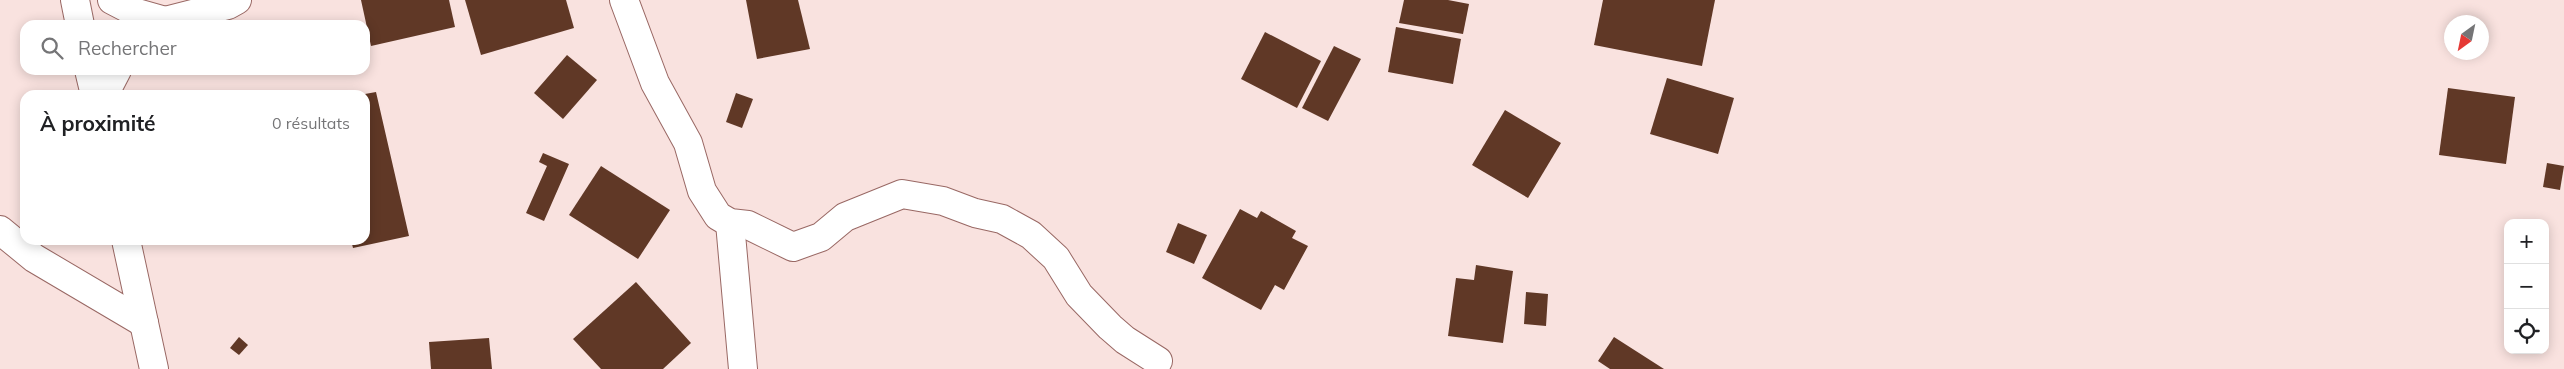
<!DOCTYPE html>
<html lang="fr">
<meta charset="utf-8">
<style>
body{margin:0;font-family:Mulish,sans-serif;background:#f2f2f2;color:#202124}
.controls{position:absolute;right:15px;bottom:15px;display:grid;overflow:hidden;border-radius:10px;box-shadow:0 2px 12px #0003}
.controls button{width:45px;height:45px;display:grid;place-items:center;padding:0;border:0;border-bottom:1px solid #e0e0e0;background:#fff;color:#202124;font:25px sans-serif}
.compass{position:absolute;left:2444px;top:15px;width:45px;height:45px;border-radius:50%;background:#fff;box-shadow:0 2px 12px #0003;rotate:213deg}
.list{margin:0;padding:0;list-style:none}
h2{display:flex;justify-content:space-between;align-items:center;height:65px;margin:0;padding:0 20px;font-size:21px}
h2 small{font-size:16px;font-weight:400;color:#757577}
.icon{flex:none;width:28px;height:28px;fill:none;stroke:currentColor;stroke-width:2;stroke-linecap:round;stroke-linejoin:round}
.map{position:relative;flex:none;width:2564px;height:369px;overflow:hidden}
.search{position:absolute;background:#fff;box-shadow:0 2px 12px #0003;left:20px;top:20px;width:350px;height:55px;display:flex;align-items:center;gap:12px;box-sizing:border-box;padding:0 18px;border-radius:15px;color:#757577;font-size:19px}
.panel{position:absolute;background:#fff;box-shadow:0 2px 12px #0003;left:20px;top:90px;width:350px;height:155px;border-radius:15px}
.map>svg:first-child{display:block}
.building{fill:#603826}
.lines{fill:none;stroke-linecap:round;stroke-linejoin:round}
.street-casing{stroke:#996864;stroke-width:30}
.secondary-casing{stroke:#996864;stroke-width:30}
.street{stroke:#fff;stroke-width:28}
.secondary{stroke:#fff;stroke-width:28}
</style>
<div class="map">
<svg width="2564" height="369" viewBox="0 0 2564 369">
<rect width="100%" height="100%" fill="#f9e2df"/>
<g class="building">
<polygon points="361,0 449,0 455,27 371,46"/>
<polygon points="465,0 566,0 574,28 481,55"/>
<polygon points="746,0 798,0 810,49 757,59"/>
<polygon points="1404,0 1448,0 1469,4 1463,34 1399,23"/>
<polygon points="1603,0 1715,0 1702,66 1594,45"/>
<polygon points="1396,27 1461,39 1453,84 1388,72"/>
<polygon points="1265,32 1321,61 1297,108 1241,79"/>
<polygon points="1334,46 1361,59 1328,121 1302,108"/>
<polygon points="567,55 597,80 563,119 534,93"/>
<polygon points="1667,78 1734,98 1718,154 1650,134"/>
<polygon points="2448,88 2515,97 2506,164 2439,155"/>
<polygon points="376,92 409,236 353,248 351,240 365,240 365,94"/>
<polygon points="736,93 753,99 742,128 726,122"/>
<polygon points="1505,110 1561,143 1528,198 1472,165"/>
<polygon points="543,153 569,164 544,221 526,213 547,166 539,162"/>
<polygon points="2547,163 2564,166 2560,190 2543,187"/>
<polygon points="601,166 670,210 638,259 569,215"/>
<polygon points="1240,209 1257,218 1261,211 1296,231 1292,238 1308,246 1284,290 1275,285 1261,310 1202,278"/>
<polygon points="1178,223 1207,235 1194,264 1166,252"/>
<polygon points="1476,265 1513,271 1503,343 1448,336 1456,278 1474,280"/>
<polygon points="636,282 691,343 663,369 601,369 573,339"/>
<polygon points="1526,292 1548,294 1546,326 1524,324"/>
<polygon points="239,337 248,345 239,355 230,348"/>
<polygon points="1614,337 1664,369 1610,369 1598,361"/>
<polygon points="489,338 492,369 431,369 429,342"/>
</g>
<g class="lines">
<g class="street-casing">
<g id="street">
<polyline points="112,0 137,13 165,21"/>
<polyline points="624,0 655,83 688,143 702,191 718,216 730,223 748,225 793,247 821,237 845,217 902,194 943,201 975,213 1002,219 1031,235 1056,258 1079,295 1110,327 1125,340 1158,361"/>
<polyline points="104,95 117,70"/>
<polyline points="730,223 743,369"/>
<polyline points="0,230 34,258 144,323"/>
</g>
</g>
<g class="secondary-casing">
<g id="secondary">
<polyline points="75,0 80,25"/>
<polyline points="165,21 228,5 237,0"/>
<polyline points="89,70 95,95"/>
<polyline points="126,240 154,369"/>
</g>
</g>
<use href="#street" class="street"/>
<use href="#secondary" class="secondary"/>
</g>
</svg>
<div class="controls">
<button>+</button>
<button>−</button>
<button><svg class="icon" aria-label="locate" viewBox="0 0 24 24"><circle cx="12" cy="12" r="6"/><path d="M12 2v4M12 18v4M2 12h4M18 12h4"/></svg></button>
</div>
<svg class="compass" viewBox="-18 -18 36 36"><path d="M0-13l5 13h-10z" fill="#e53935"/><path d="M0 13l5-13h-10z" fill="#757577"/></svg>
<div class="search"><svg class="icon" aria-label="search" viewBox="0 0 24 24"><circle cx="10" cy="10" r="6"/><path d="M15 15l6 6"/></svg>Rechercher</div>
<section class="panel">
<h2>À proximité<small>0 résultats</small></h2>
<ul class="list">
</ul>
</section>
</div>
